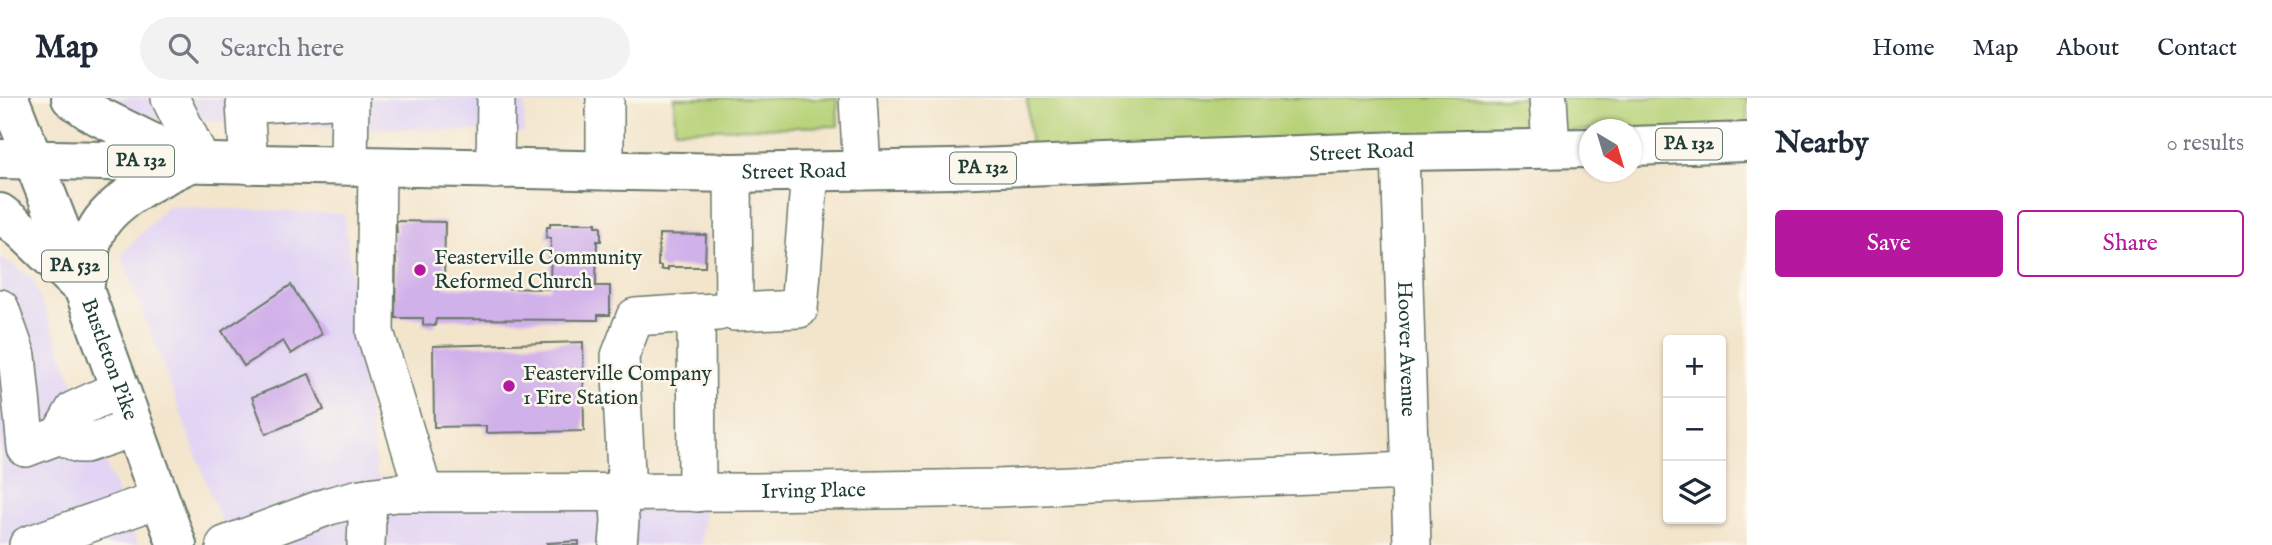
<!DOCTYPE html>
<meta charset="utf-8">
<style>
body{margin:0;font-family:"IM FELL English",serif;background:#f2f2f3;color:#1f2937}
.controls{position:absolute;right:21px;bottom:21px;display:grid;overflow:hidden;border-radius:7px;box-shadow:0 2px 5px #0004}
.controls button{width:63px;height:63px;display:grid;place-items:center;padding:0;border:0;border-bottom:2px solid #e0e1e3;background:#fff;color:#1f2937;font:35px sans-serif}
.compass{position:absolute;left:1579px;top:21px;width:63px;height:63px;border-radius:50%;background:#fff;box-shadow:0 2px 5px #0004;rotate:142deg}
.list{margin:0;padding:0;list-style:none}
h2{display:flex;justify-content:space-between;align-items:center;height:91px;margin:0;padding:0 28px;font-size:30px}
h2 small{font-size:23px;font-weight:400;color:#747a83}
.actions{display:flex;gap:14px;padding:21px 28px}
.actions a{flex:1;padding:16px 0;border:2px solid #b5179e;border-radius:7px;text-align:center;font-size:24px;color:#b5179e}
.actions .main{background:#b5179e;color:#fff}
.icon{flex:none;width:38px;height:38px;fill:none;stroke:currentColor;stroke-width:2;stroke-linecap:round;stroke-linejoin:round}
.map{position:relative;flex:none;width:1747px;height:447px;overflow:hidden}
header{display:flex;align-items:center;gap:42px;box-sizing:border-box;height:98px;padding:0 35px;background:#fff;border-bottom:2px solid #e0e1e3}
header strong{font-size:33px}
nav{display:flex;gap:38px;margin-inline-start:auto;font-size:24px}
.search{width:490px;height:63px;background:#f2f2f3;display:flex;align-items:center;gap:18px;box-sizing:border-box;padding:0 24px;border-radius:38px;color:#747a83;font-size:26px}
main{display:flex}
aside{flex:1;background:#fff}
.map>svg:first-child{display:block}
.built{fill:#e1d4f4}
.green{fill:#b7d278;stroke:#6b8856;stroke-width:2}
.building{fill:#d1b1ea}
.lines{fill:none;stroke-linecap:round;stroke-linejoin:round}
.minor-casing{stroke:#697869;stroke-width:40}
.major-casing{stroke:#697869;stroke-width:42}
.minor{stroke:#fff;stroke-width:37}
.major{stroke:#fff;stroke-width:38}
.poi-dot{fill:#b5179e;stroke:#fbf7ec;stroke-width:2.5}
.labels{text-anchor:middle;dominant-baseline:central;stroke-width:5;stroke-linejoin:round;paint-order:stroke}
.shield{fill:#fbf7ec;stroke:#61756b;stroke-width:2}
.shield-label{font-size:19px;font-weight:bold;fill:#1f3d34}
.street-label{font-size:21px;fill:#1f3d34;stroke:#fbf7ec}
.poi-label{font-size:21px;fill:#1f3d34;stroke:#fbf7ec;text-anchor:start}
</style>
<header>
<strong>Map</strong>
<div class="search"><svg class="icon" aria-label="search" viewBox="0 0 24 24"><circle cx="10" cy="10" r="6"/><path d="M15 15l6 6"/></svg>Search here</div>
<nav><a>Home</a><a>Map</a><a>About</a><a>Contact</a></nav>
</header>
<main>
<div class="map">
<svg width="1747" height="447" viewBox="0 0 1747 447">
<rect width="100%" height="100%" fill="#fbf7ec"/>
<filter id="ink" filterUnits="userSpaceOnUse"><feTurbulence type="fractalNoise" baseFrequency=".0143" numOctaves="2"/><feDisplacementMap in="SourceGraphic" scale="14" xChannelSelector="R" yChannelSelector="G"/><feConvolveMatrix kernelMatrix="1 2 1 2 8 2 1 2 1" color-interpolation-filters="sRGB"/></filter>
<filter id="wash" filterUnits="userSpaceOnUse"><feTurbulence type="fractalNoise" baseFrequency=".00686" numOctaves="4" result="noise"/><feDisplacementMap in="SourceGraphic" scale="28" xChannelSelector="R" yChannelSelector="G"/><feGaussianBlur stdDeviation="1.57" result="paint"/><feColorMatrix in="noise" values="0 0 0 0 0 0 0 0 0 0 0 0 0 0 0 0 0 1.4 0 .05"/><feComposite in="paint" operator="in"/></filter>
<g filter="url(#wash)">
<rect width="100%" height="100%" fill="#f3e5cc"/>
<g class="built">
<polygon points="96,0 525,0 524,35 161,22 104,6"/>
<polygon points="167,108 344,116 377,378 704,413 701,447 230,447 121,157"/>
<polygon points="0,159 32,180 138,447 0,447"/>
</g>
<g class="green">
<polygon points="674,0 837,0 838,28 675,32"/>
<polygon points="1027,0 1747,0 1747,44 1632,32 1590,32 1032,68"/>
</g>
<g id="blocks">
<g class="building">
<polygon points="396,123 445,124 444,189 550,191 551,140 546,140 547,129 550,129 550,125 596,125 596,128 601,128 601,143 597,143 596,188 610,188 610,217 598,217 598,222 436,221 435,228 423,227 423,220 395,220 396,157 393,157 393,134 397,135"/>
<polygon points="659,136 706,137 705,169 668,169 668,172 661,172 661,168 658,168"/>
<polygon points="291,187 322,236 291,256 283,243 244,268 222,233"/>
<polygon points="583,244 584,333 486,335 486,328 434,329 433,248"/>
<polygon points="309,276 324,312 266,336 252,299"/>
<polygon points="579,443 579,447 547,447 547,445"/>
</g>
</g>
</g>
<g filter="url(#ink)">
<use href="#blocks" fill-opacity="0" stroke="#697869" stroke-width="2"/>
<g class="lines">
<g class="minor-casing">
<g id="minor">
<polyline points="170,0 202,65"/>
<polyline points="858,0 862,73"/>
<polyline points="1548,0 1551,51"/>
<path id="s1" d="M 1400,53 L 1412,447"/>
<polyline points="249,67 245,7 346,0"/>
<polyline points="349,68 350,0"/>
<polyline points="377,69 375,234 424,395"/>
<polyline points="495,72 496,0"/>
<polyline points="605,73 605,0"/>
<polyline points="733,75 734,214 799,211 810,74"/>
<polyline points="0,210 17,258 26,350 60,337"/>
<polyline points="119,291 74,312 60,337 79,346 85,346 133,330"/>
<polyline points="627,394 620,258 635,219 696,215"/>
<polyline points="697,395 696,215 718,214"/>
<polyline points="28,447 159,401"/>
<path id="s2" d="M 225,447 L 329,408 L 360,400 L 397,395 L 756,394 L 996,390 L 1410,373"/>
<polyline points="366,447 368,399"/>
<polyline points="618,447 620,423 618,394"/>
</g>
</g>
<g class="major-casing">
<g id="major">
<path id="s3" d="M 9,0 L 84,192 L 177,447"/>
<polyline points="71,0 92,15 181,59"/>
<polyline points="1632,48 1747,44"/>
<path id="s4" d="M 0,61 L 733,75 L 952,71 L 1400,53 L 1590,50"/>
<polyline points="0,115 23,133 75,183"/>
<path d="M 84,192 C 87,174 88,154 94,138 C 106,104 158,80 188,66"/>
</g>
</g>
<use href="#minor" class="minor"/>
<use href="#major" class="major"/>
</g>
</g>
<g class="poi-dot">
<circle cx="420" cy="172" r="7"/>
<circle cx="509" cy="288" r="7"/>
</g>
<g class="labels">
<g class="shield">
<rect x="1656" y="30.5" width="66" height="31" rx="5"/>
<rect x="108" y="47.5" width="66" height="31" rx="5"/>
<rect x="950" y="54.5" width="66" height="31" rx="5"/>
<rect x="42" y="152.5" width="66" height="31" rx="5"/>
</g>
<g class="shield-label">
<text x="1689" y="46">PA 132</text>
<text x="141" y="63">PA 132</text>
<text x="983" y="70">PA 132</text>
<text x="75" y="168">PA 532</text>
</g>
<g class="street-label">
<text stroke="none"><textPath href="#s4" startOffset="1362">Street Road</textPath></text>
<text stroke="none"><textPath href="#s4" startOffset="794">Street Road</textPath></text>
<text stroke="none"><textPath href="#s1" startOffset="198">Hoover Avenue</textPath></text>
<text stroke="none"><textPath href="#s3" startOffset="280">Bustleton Pike</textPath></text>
<text stroke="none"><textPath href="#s2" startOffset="597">Irving Place</textPath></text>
</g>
<g class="poi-label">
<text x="434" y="160">Feasterville Community<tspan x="434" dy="24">Reformed Church</tspan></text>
<text x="523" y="276">Feasterville Company<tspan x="523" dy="24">1 Fire Station</tspan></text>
</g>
</g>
</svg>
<div class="controls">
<button>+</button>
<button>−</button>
<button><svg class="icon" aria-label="layers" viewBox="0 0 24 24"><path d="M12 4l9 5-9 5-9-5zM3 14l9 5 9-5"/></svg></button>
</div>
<svg class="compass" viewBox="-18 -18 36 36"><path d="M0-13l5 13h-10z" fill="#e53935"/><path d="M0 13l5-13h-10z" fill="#747a83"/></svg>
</div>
<aside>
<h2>Nearby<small>0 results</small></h2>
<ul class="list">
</ul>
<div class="actions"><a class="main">Save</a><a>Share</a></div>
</aside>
</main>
